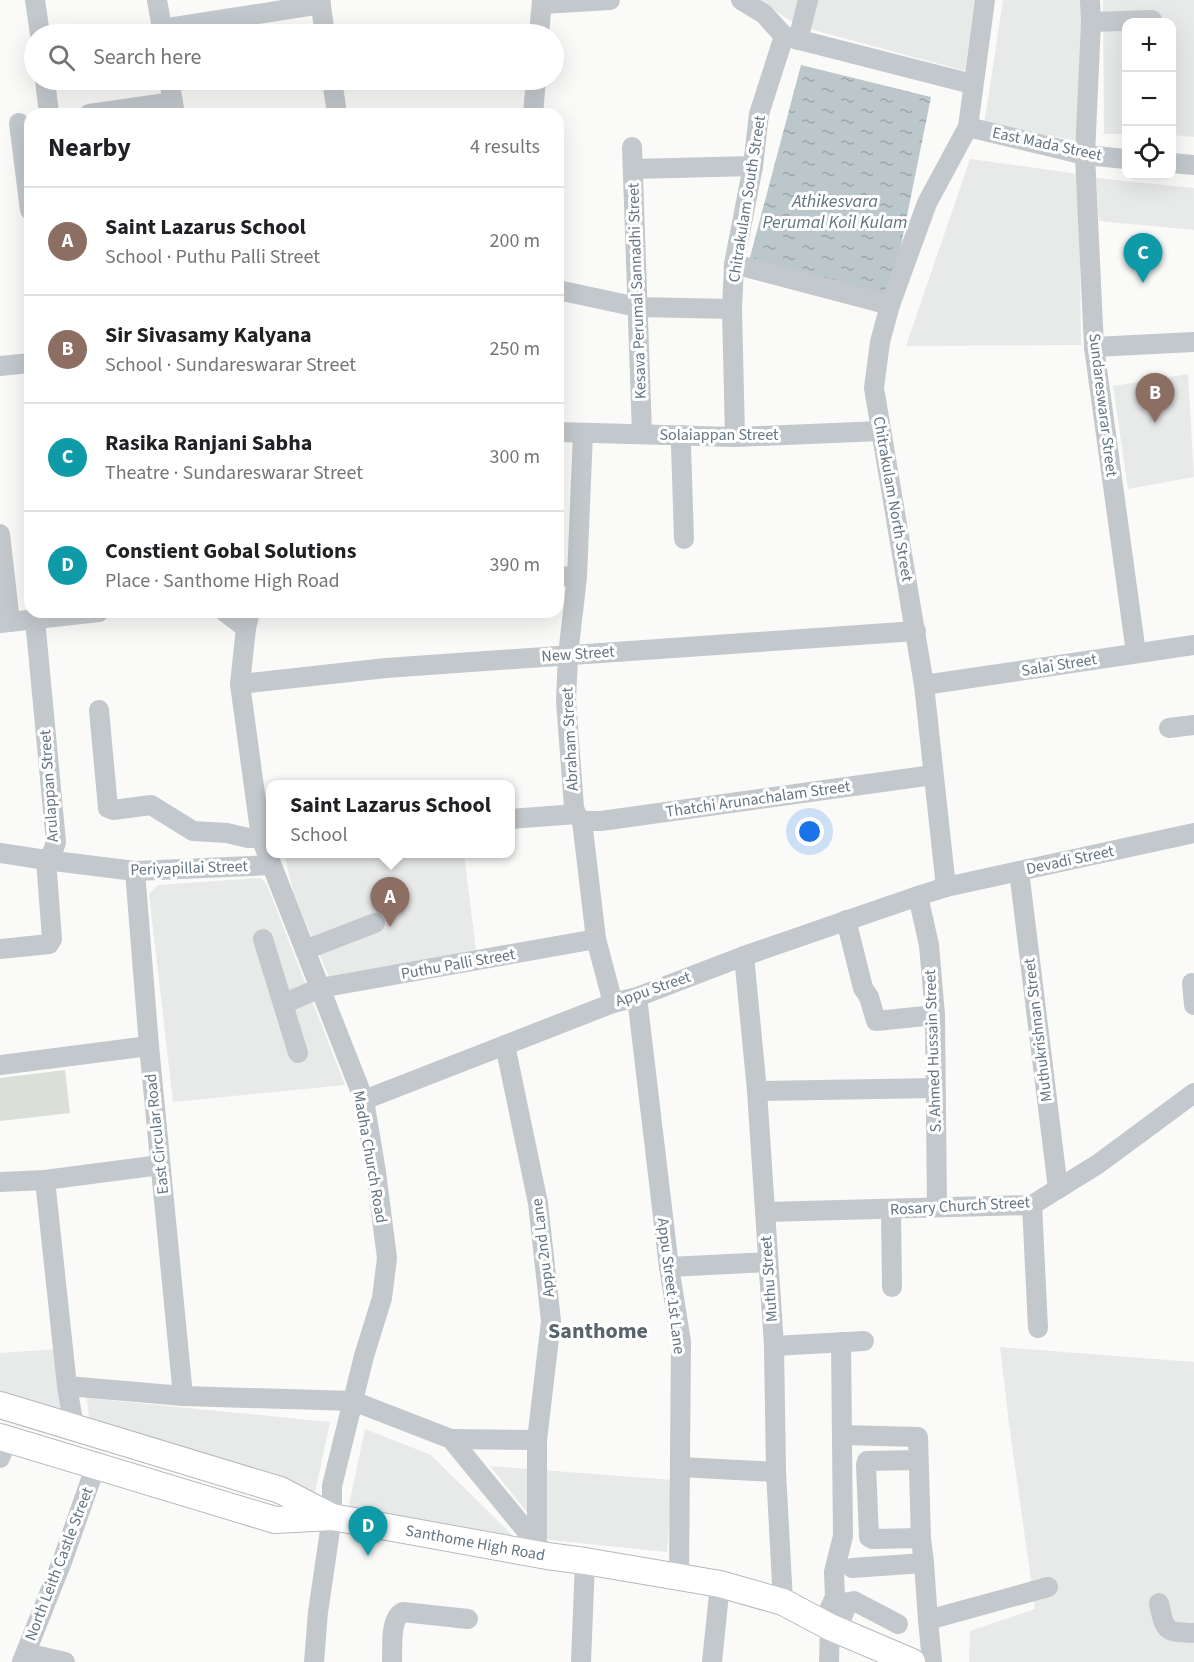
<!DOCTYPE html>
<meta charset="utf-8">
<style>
body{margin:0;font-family:"Source Sans 3",sans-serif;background:#f2f2f2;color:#202124}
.controls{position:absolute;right:18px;top:18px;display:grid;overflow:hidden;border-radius:12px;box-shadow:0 6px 24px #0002}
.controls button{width:54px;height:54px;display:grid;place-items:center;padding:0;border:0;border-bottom:2px solid #e0e0e0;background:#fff;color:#202124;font:30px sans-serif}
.you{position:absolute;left:810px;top:832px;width:21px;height:21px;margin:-15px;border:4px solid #fff;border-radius:50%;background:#1a73e8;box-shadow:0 0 0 9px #1a73e833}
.badge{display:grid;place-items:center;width:39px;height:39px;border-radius:50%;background:#b45309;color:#fff;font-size:20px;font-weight:700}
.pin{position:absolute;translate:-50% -50px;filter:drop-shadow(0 2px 3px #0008)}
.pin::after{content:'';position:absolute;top:32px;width:21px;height:18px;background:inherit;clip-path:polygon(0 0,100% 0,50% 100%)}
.popup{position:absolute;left:266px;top:780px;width:249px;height:78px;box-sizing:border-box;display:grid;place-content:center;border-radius:12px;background:#fff;filter:drop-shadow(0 2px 4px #0005);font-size:20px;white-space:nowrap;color:#757577}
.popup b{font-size:22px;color:#202124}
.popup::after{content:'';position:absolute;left:50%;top:100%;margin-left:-12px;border:12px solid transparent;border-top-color:#fff}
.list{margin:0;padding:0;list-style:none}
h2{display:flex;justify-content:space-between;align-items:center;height:78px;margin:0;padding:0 24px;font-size:26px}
h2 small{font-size:20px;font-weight:400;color:#757577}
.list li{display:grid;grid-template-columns:39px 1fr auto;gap:18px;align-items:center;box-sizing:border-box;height:108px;padding:0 24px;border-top:2px solid #e0e0e0}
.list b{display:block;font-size:22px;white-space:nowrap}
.list p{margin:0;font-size:20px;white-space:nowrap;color:#757577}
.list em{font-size:20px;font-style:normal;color:#757577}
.icon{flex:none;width:33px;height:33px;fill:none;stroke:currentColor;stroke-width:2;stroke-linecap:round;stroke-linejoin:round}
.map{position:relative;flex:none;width:1194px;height:1662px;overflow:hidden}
.search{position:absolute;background:#fff;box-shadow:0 6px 24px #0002;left:24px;top:24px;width:540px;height:66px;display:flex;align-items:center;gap:15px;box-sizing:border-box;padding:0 21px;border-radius:33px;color:#757577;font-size:22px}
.panel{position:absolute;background:#fff;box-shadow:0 6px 24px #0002;left:24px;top:108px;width:540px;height:510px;border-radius:18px}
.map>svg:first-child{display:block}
.built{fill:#e8e9e9}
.park{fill:#dadfd7}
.water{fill:url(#water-ripples)}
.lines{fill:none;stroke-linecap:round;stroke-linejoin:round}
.major-casing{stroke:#b5babe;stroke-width:28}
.minor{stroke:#c3c8cc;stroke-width:20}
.major{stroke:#fff;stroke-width:26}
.labels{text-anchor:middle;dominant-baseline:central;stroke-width:6;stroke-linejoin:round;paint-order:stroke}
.street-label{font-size:16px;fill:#657683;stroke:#fff}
.water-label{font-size:18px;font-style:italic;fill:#60757c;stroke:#fff}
.district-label{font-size:22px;font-weight:bold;fill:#57646e;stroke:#fff}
</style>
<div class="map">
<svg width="1194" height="1662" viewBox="0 0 1194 1662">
<defs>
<pattern id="water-ripples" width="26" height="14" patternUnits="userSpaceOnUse" patternTransform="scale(1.5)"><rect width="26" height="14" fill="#bbc7cb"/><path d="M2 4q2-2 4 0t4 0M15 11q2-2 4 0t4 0" fill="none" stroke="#9ca6aa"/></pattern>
</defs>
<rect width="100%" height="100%" fill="#fafaf8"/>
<g class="built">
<polygon points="758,0 975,0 965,71 799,26"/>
<polygon points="1003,0 1081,0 1080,141 984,125"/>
<polygon points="1103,0 1194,0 1194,137 1172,135 1172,22 1126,22 1126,134 1104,134"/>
<polygon points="970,159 1079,174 1081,345 906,346"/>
<polygon points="1096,178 1194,188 1194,230 1099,221"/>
<polygon points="1188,374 1194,477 1128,489 1113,386"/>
<polygon points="284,854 464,854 477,959 332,984 294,895"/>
<polygon points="261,878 267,885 345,1085 173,1102 149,894 158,885"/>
<polygon points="1000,1347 1194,1362 1194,1662 969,1662 970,1631 1035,1609 1009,1424"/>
<polygon points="59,1349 66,1419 0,1403 0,1353"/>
<polygon points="87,1398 330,1422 315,1493 91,1439"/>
<polygon points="365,1429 431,1455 515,1538 347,1514"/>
<polygon points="490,1466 673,1480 667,1552 549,1540"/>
</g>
<polygon class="park" points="65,1070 70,1113 0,1121 0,1078"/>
<polygon class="water" points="801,65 931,97 890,300 749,261"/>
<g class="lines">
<g class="major-casing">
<g id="major">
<polyline points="0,1405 280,1490 332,1517"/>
<path id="s1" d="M 0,1437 L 275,1520 L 332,1517 L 547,1556 L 585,1561 L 720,1584 L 783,1602 L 830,1627 L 912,1662"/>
</g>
</g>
<g class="minor">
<polyline points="35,0 40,34"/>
<polyline points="157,0 163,34"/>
<polyline points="320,0 325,34"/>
<polyline points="741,0 764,14 784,36 972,84"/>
<polyline points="1090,0 1091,22 1085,155 1094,347 1136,653"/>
<polyline points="542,4 610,0"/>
<polyline points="1091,22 1152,20"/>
<polyline points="162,29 321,4"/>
<polyline points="539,34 542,0"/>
<polyline points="798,40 808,0"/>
<polyline points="45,80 49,114"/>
<polyline points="169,80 175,114"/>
<polyline points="332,80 337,114"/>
<polyline points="89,114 173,102"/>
<polyline points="533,114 536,80"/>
<polyline points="19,123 30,210"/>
<polyline points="968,127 1085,155 1126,159"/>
<polyline points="632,147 642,434"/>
<polyline points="1172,163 1194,165"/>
<polyline points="633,169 753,166"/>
<polyline points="734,264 890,305"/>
<polyline points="558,290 637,307 732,309"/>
<polyline points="1094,347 1194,342"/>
<polyline points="0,366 30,363"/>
<polyline points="558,432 735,437 881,431"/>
<polyline points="583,433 577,577 568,655 566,701 574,807 576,814 582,821 596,939 613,1003"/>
<polyline points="682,435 681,446 684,539"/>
<polyline points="735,437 732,309 734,264 753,166 759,114 784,36"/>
<polyline points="0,534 10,622"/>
<polyline points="558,576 577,577"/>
<polyline points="225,612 246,628"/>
<polyline points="250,612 246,628 240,684 261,838 364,1100 376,1172 387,1258 382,1298 364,1356 332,1486 332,1517 318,1612 314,1662"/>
<polyline points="0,623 99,612"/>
<polyline points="240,684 386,668 916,631"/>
<polyline points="924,685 1194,645"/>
<polyline points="99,710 108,808 113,810 151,805 193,831 227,833 248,838 270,837"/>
<polyline points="1169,728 1194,725"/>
<polyline points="510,819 576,814"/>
<polyline points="582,821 601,821 933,775"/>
<polyline points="0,853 46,860 135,871 271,865"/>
<polyline points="135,871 149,1046 183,1396"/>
<polyline points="1019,871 1058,1189"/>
<polyline points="946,887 924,685 874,388 880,342 890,305 927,203 968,127 985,0"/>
<polyline points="918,896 929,945 935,1015 937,1207"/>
<polyline points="846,920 863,988 869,997 876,1021 935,1015"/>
<polyline points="263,939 298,1053"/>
<polyline points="0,949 49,944 52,939 46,860 52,854 56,842 35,619"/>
<polyline points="305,950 375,923"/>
<polyline points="744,956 757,1091 774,1346 776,1472 783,1602"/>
<polyline points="1192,983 1194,1005"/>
<polyline points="637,997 669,1267 681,1341 679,1576"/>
<polyline points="283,1004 320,988 596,939"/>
<polyline points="0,1065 149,1046"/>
<polyline points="757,1091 935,1088"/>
<polyline points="364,1100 613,1003 637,997 744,956 918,896 946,887 1019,871 1194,833"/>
<polyline points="45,1180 67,1386 74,1427"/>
<polyline points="0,1182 45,1180 160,1165"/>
<polyline points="1032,1205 1038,1328"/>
<polyline points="891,1210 892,1287"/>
<polyline points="765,1212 1032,1205 1098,1164 1194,1093"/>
<polyline points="669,1267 767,1262"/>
<polyline points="774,1346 864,1341"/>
<polyline points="67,1386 183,1396 353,1401 451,1439 547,1556"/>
<polyline points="843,1435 918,1437 921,1538"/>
<polyline points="451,1439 537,1440 551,1321 538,1203 505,1045"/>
<polyline points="537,1440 537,1546"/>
<polyline points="0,1458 7,1439"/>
<polyline points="918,1460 867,1461 866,1465 869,1537 872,1539 921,1538 924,1563"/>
<polyline points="680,1467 776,1472"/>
<polyline points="852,1568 924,1563 928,1620 1048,1587"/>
<path d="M 1159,1603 C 1165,1632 1165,1632 1194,1633"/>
<polyline points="928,1620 932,1662"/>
<polyline points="823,1623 835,1597 834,1572 843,1536 841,1342"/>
<polyline points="837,1630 848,1602 854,1601 898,1624"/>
<polyline points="26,1653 65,1662"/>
<polyline points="22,1662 63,1559 96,1465"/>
<path d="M 392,1662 C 393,1648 389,1619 403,1612 L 468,1619"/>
<polyline points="581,1662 585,1561"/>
<polyline points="712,1662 720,1584"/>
<polyline points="829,1662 830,1627"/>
</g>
<use href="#major" class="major"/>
</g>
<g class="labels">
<g class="street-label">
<text transform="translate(1047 144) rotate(12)">East Mada Street</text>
<text transform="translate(747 199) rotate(-81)">Chitrakulam South Street</text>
<text transform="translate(637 291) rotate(-92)">Kesava Perumal Sannadhi Street</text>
<text transform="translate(1103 405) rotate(83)">Sundareswarar Street</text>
<text x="719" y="435">Solaiappan Street</text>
<text transform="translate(893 499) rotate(80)">Chitrakulam North Street</text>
<text transform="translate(578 654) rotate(-4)">New Street</text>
<text transform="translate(1059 665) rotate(-9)">Salai Street</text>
<text transform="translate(570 739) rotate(-93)">Abraham Street</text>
<text transform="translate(49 786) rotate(-94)">Arulappan Street</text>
<text transform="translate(758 799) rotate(-8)">Thatchi Arunachalam Street</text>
<text transform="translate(1070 860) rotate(-12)">Devadi Street</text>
<text transform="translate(189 868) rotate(-2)">Periyapillai Street</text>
<text transform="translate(458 964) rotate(-10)">Puthu Palli Street</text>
<text transform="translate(653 989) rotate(-19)">Appu Street</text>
<text transform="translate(1038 1030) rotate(-97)">Muthukrishnan Street</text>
<text transform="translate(933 1051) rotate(-92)">S. Ahmed Hussain Street</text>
<text transform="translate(157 1134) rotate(-96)">East Circular Road</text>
<text transform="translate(370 1157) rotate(80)">Madha Church Road</text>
<text transform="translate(960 1206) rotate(-3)">Rosary Church Street</text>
<text transform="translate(543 1248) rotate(-97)">Appu 2nd Lane</text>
<text transform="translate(769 1279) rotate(-94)">Muthu Street</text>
<text transform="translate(671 1286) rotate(83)">Appu Street 1st Lane</text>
<text stroke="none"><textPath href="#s1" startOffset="490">Santhome High Road</textPath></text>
<text transform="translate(59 1564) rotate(-69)">North Leith Castle Street</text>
</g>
<g class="water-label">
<text x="835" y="201">Athikesvara<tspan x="835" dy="21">Perumal Koil Kulam</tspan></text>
</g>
<g class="district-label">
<text x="598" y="1331">Santhome</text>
</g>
</g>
</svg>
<div class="controls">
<button>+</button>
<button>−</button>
<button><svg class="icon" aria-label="locate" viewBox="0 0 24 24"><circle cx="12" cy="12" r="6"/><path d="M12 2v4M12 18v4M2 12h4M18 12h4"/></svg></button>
</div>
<div class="you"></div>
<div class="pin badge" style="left:390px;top:927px;background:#8d6e63">A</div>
<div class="popup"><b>Saint Lazarus School</b>School</div>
<div class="pin badge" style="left:1155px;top:423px;background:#8d6e63">B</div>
<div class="pin badge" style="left:1143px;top:283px;background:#0f9aa8">C</div>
<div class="pin badge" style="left:368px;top:1556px;background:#0f9aa8">D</div>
<div class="search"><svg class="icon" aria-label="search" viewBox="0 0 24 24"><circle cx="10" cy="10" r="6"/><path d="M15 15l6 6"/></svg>Search here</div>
<section class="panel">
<h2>Nearby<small>4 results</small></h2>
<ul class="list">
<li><span class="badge" style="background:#8d6e63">A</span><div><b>Saint Lazarus School</b><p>School · Puthu Palli Street</p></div><em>200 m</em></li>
<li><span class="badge" style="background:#8d6e63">B</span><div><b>Sir Sivasamy Kalyana</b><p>School · Sundareswarar Street</p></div><em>250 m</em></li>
<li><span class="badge" style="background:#0f9aa8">C</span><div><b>Rasika Ranjani Sabha</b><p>Theatre · Sundareswarar Street</p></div><em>300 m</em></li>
<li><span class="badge" style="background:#0f9aa8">D</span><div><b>Constient Gobal Solutions</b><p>Place · Santhome High Road</p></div><em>390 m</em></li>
</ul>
</section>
</div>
